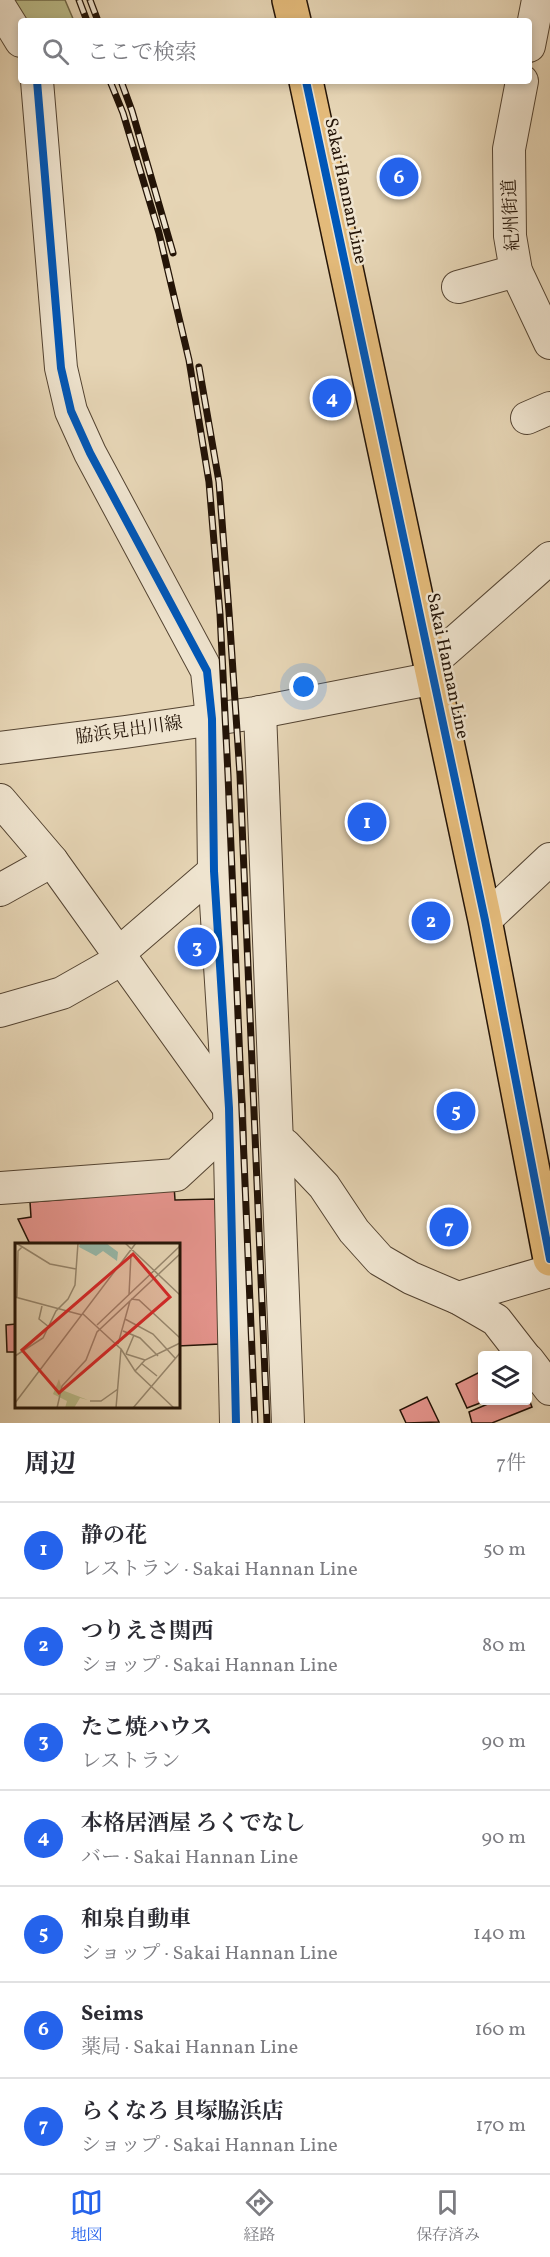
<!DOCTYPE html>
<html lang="ja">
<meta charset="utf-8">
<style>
body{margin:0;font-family:Vollkorn,"Noto Serif JP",serif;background:#f7f7f7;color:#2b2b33}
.controls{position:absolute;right:18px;bottom:18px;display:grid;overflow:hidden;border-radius:6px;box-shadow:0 3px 9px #0003}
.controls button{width:54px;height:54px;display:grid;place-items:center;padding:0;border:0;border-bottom:2px solid #e1e1e2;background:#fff;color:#2b2b33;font:30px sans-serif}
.you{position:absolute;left:304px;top:687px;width:21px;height:21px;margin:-15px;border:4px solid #fff;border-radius:50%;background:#1a73e8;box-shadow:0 0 0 9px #1a73e833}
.badge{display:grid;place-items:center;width:39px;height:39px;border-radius:50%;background:#2563eb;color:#fff;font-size:20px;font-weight:700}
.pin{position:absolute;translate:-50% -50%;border:3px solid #fff;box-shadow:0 2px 6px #0006}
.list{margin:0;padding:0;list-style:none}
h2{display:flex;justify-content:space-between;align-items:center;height:78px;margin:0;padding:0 24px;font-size:26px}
h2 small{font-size:20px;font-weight:400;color:#7c7c81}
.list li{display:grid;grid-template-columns:39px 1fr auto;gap:18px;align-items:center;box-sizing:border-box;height:96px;padding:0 24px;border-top:2px solid #e1e1e2}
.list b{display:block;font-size:22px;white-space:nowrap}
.list p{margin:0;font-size:20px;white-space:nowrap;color:#7c7c81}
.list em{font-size:20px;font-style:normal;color:#7c7c81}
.icon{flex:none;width:33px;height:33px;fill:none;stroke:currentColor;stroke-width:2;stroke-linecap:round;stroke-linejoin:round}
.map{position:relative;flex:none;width:550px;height:1423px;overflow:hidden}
.search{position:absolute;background:#fff;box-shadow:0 3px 9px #0003;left:18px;right:18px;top:18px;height:66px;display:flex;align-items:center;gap:15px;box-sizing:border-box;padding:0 21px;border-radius:6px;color:#7c7c81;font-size:22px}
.sheet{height:750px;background:#fff}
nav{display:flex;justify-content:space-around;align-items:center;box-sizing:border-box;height:84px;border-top:2px solid #e1e1e2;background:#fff;font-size:16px;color:#7c7c81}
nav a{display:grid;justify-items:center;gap:3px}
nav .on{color:#2563eb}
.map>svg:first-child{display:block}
.green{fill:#bbbc8a;stroke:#706848;stroke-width:1.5}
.building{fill:#e6958e;stroke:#241407;stroke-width:1.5}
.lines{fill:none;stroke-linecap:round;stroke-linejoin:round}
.minor-casing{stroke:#544432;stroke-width:34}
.major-casing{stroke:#241407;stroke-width:36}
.minor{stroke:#efe4cf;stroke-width:32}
.major{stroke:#e3ba7a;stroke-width:33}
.rail-casing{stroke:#241407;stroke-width:7}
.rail{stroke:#efe4cf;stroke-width:4.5;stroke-dasharray:14;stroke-linecap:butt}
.quiet{stroke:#3b93d1;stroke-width:6;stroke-dasharray:12 6;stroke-linecap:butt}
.cycleway-casing{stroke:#efe4cf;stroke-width:11}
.cycleway{stroke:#0057b8;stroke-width:8}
.labels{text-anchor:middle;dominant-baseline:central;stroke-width:5;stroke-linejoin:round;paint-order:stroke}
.street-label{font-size:18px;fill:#241407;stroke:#efe4cf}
.inset-road{fill:none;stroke:#98886f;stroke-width:1.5}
.view{fill:#d62828;fill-opacity:0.15;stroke:#d62828;stroke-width:3}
.inset-edge{fill:none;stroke:#241407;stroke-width:3}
</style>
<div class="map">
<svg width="550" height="1423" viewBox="0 0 550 1423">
<rect width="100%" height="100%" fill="#e6d5b5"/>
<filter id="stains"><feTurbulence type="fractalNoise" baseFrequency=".00333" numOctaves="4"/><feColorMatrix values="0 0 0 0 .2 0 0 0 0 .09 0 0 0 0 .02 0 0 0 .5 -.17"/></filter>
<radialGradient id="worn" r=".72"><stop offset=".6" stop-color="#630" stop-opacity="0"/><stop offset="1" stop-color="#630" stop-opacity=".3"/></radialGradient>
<polygon class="green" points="0,0 65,0 74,21 21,21 21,58 14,43 4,36 0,38"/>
<g class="building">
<polygon points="174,1185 175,1200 215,1199 220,1344 178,1346 178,1244 30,1244 18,1219 31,1217 30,1202 93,1197 93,1191"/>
<polygon points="16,1324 16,1352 7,1352 6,1325"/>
<polygon points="482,1371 482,1400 488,1400 467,1408 456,1384"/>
<polygon points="427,1397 439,1422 406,1423 400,1410"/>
<polygon points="528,1397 532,1407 492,1423 472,1423 469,1412 497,1400 528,1400"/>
</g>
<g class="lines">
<g class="minor-casing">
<g id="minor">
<polyline points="0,7 21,41"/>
<polyline points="529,46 538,0"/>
<polyline points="37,81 61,368 71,411 90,453 207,671 212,719 214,871 229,1108 236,1423"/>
<polyline points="522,81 509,149 510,236 516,271 550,343"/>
<polyline points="458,287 516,271"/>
<polyline points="527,418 550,408"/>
<polyline points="431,663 550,558"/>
<polyline points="260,712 288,1423"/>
<polyline points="0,748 125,732 255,713 435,678"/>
<polyline points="0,800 52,861 229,1108"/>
<polyline points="0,890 52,861"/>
<polyline points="485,920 550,859"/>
<polyline points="119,953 214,871"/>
<polyline points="0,1011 62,993 122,959"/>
<polyline points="278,1140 285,1145 324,1186 354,1231 380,1260 411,1278 458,1298 496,1320 524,1356"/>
<polyline points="0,1188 176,1175 229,1126"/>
<polyline points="458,1298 550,1271"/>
<polyline points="528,1360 550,1389"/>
</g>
</g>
<g class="major-casing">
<g id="major">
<polyline points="289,0 294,21"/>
<polyline points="306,81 485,920 550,1259"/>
</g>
</g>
<use href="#minor" class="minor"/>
<use href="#major" class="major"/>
<g class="rail-casing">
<g id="rail">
<polyline points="79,0 87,21"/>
<polyline points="90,0 98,21"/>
<polyline points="110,81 123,113 159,233 189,360 209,482 220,614 228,775 255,1423"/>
<polyline points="121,81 132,111 173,253"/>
<polyline points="199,367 219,482 229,612 240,775 267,1423"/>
</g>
</g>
<use href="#rail" class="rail"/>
<polyline class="quiet" points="130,81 199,81"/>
<g class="cycleway-casing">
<g id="cycleway">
<polyline points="37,81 61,368 71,411 90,453 207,671 212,719 214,871 229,1108 236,1423"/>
<polyline points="306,81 485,920 550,1259"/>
</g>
</g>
<use href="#cycleway" class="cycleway"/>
</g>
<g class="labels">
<g class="street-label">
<text transform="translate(345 191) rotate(78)">Sakai Hannan Line</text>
<text transform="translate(512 215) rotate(-93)">紀州街道</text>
<text transform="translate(447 666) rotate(78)">Sakai Hannan Line</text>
<text transform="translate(129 731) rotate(-8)">脇浜見出川線</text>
</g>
</g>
<g transform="translate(15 1243)">
<rect width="165" height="165" fill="#e6d5b5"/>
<path d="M 44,136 L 47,147 L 73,157 L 65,155 L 59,165 L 50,165 L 52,158 L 38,151 Z" fill="#bbbc8a"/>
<path d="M 65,0 L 91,0 L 103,9 L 102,18 L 88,8 L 81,13 L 64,4 Z" fill="#97b9aa"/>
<path class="inset-road" d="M 1,0 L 35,21 L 61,26M 110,0 L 165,52M 114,52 L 116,11M 0,54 L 67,72M 2,55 L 3,8 L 7,4M 116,56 L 124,57 L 165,95M 27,63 L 24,76 L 34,84M 68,71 L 106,106 L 101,165M 110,76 L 138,91 L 160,115M 82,82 L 165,3M 108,88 L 125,95 L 143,113M 103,101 L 115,58M 106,106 L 120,128 L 159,165M 111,111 L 119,92M 111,111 L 130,117M 0,113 L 28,95 L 41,68 L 53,56 L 60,42 L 63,0M 126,120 L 142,133M 120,128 L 130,117 L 165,100M 75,158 L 86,158 L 103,146M 0,160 L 121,0M 42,165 L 47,143 L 71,117 L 82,89 L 165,11M 118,165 L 165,110"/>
<path class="view" d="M 118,11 L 155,54 L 44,150 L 7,107 Z"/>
<rect width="165" height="165" class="inset-edge"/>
</g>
<rect width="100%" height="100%" filter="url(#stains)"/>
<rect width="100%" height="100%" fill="url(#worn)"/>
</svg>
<div class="controls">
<button><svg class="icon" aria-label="layers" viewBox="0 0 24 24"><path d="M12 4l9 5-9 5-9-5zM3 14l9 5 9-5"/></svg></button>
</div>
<div class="you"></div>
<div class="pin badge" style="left:367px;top:822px">1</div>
<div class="pin badge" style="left:431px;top:921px">2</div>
<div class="pin badge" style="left:197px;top:947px">3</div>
<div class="pin badge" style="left:332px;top:398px">4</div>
<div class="pin badge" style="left:456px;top:1111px">5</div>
<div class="pin badge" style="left:399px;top:177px">6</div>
<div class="pin badge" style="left:449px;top:1227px">7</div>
<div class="search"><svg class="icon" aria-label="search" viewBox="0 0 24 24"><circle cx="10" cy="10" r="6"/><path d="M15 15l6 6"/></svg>ここで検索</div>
</div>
<section class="sheet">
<h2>周辺<small>7件</small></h2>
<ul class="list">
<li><span class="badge">1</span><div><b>静の花</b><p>レストラン · Sakai Hannan Line</p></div><em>50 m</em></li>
<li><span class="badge">2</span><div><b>つりえさ関西</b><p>ショップ · Sakai Hannan Line</p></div><em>80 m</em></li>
<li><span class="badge">3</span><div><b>たこ焼ハウス</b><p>レストラン</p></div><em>90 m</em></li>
<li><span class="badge">4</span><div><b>本格居酒屋 ろくでなし</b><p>バー · Sakai Hannan Line</p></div><em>90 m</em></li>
<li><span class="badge">5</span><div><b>和泉自動車</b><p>ショップ · Sakai Hannan Line</p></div><em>140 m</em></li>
<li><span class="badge">6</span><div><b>Seims</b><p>薬局 · Sakai Hannan Line</p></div><em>160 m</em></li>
<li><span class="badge">7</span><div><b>らくなろ 貝塚脇浜店</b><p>ショップ · Sakai Hannan Line</p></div><em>170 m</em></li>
</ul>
</section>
<nav>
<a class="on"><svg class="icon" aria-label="map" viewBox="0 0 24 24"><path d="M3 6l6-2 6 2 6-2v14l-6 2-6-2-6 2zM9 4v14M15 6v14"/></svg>地図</a>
<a><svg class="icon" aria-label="directions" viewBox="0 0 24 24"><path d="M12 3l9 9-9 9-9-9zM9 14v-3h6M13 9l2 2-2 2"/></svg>経路</a>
<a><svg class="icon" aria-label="saved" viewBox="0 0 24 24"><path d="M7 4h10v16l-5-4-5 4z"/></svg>保存済み</a>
</nav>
